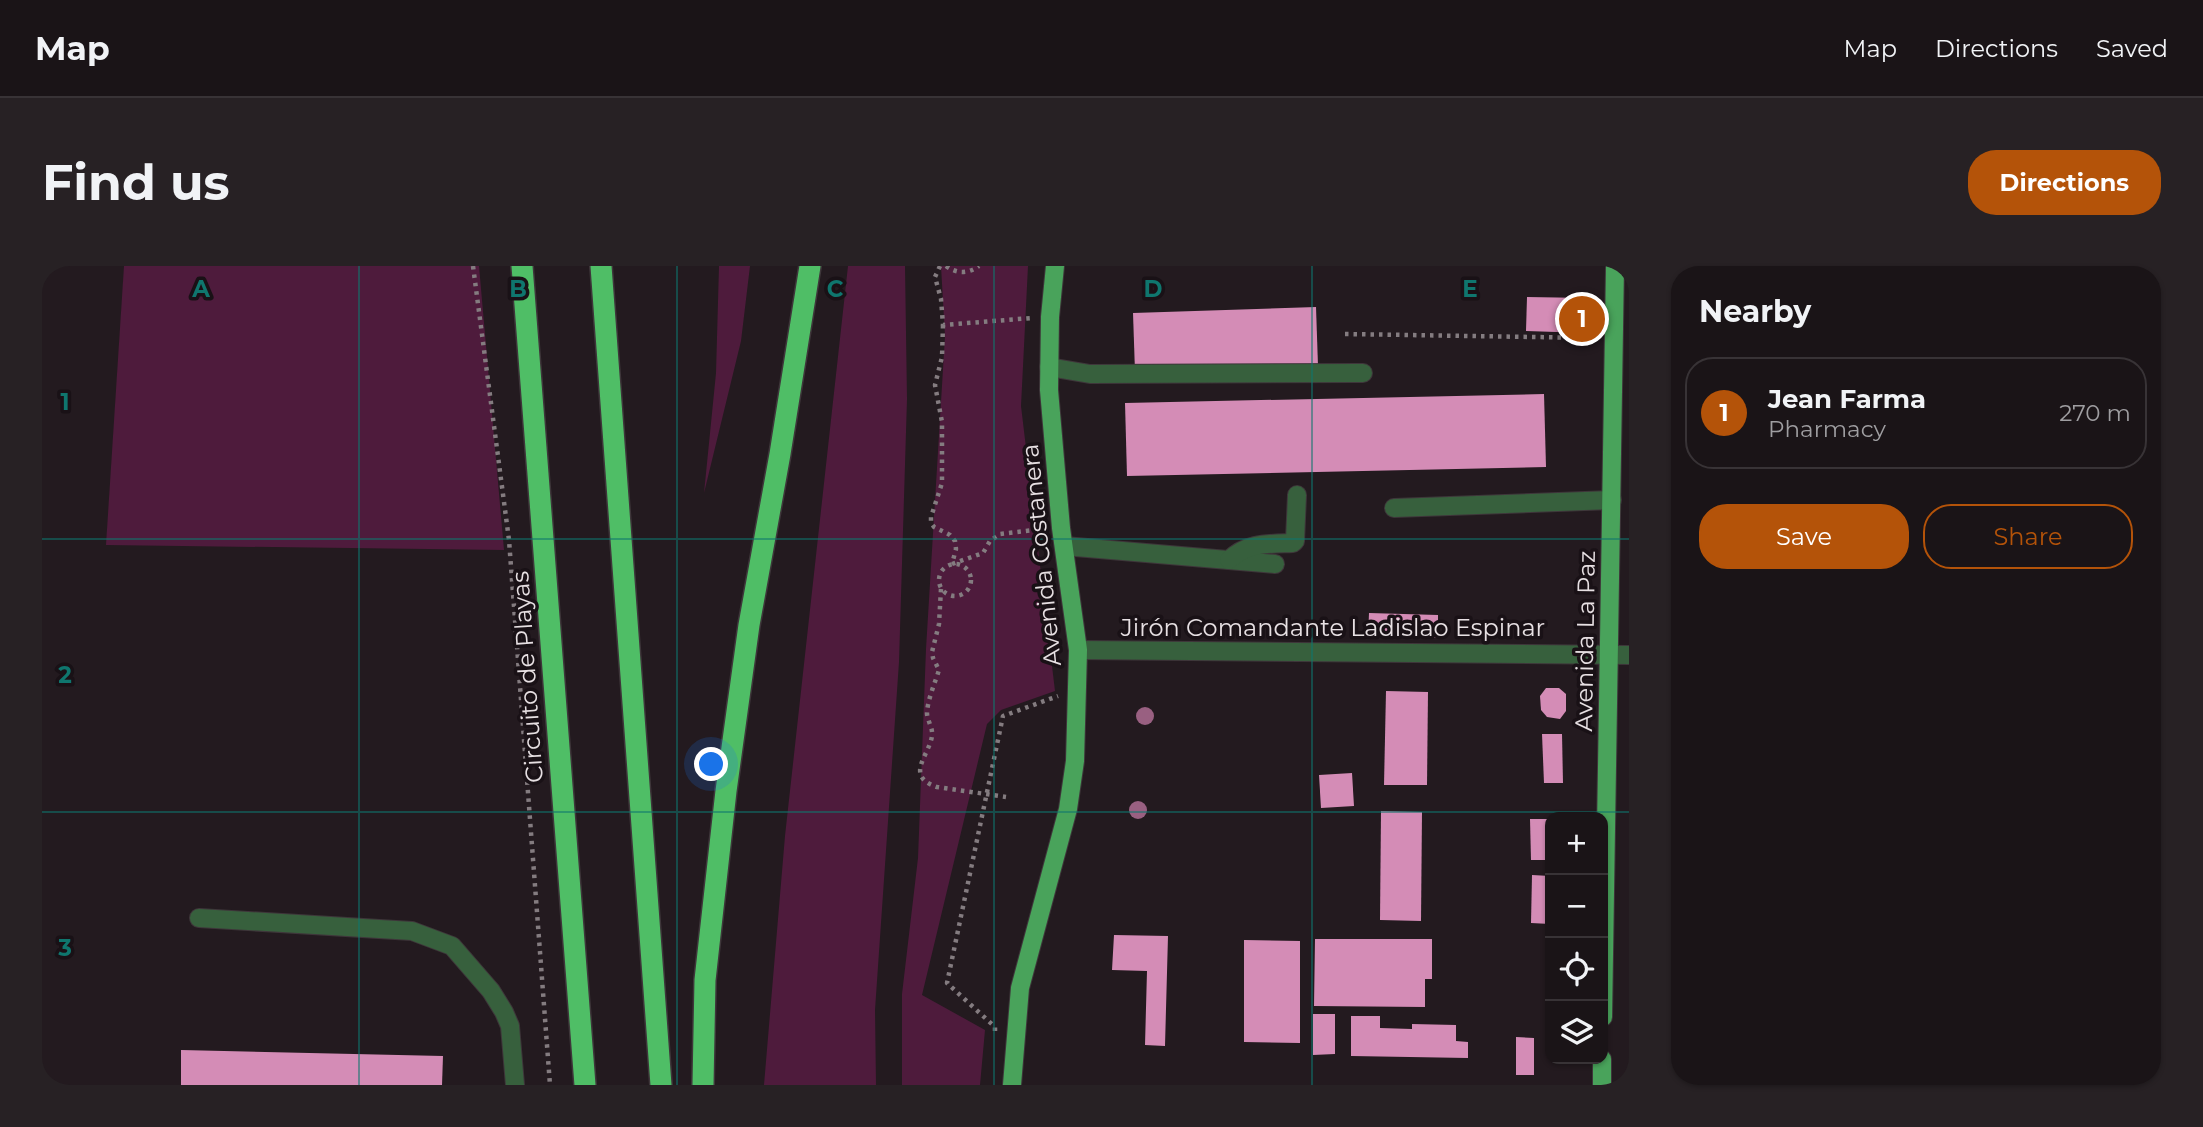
<!DOCTYPE html>
<meta charset="utf-8">
<style>
body{margin:0;font-family:Montserrat,sans-serif;background:#272124;color:#f1f3f6}
.controls{position:absolute;right:21px;bottom:21px;display:grid;overflow:hidden;border-radius:14px;box-shadow:0 2px 5px #0004}
.controls button{width:63px;height:63px;display:grid;place-items:center;padding:0;border:0;border-bottom:2px solid #383336;background:#1a1417;color:#f1f3f6;font:35px sans-serif}
.you{position:absolute;left:670px;top:499px;width:24px;height:24px;margin:-18px;border:5px solid #fff;border-radius:50%;background:#1a73e8;box-shadow:0 0 0 10px #1a73e833}
.badge{display:grid;place-items:center;width:46px;height:46px;border-radius:50%;background:#b45309;color:#fff;font-size:23px;font-weight:700}
.pin{position:absolute;translate:-50% -50%;border:4px solid #fff;box-shadow:0 2px 7px #0006}
.list{margin:0;padding:0;list-style:none}
h2{display:flex;justify-content:space-between;align-items:center;height:91px;margin:0;padding:0 28px;font-size:30px}
h2 small{font-size:23px;font-weight:400;color:#9f9ea1}
.list li{display:grid;grid-template-columns:46px 1fr auto;gap:21px;align-items:center;box-sizing:border-box;height:112px;margin:0 14px 14px;padding:0 14px;border:2px solid #383336;border-radius:28px}
.list b{display:block;font-size:26px;white-space:nowrap}
.list p{margin:0;font-size:23px;white-space:nowrap;color:#9f9ea1}
.list em{font-size:23px;font-style:normal;color:#9f9ea1}
.actions{display:flex;gap:14px;padding:21px 28px}
.actions a{flex:1;padding:16px 0;border:2px solid #b45309;border-radius:28px;text-align:center;font-size:24px;color:#b45309}
.actions .main{background:#b45309;color:#fff}
.icon{flex:none;width:38px;height:38px;fill:none;stroke:currentColor;stroke-width:2;stroke-linecap:round;stroke-linejoin:round}
.map{position:relative;flex:none;width:1587px;height:819px;overflow:hidden;border-radius:28px}
header{display:flex;align-items:center;gap:42px;box-sizing:border-box;height:98px;padding:0 35px;background:#1a1417;border-bottom:2px solid #383336}
header strong{font-size:33px}
nav{display:flex;gap:38px;margin-inline-start:auto;font-size:24px}
.intro{display:flex;align-items:center;justify-content:space-between;box-sizing:border-box;height:168px;padding:0 42px}
h1{margin:0;font-size:49px}
.button{padding:18px 32px;border-radius:28px;background:#b45309;color:#fff;font-size:24px;font-weight:700}
main{display:flex;gap:42px;padding:0 42px}
aside{flex:1;background:#1a1417;border-radius:28px;box-shadow:0 2px 5px #0004}
.map>svg:first-child{display:block}
.green{fill:#4e1b3c}
.building{fill:#d48cb6}
.lines{fill:none;stroke-linecap:round;stroke-linejoin:round}
.minor-casing{stroke:#3e363a;stroke-width:20}
.major-casing{stroke:#3e363a;stroke-width:20}
.highway-casing{stroke:#3e363a;stroke-width:24}
.path{stroke:#847c80;stroke-width:4.5;stroke-dasharray:3.5 5;stroke-linecap:butt}
.minor{stroke:#37603d;stroke-width:18}
.major{stroke:#49a35b;stroke-width:18}
.highway{stroke:#4fbe66;stroke-width:21}
.tree{fill:#996081}
.grid{fill:none;stroke:#0f766e;stroke-width:2;stroke-opacity:0.55}
.labels{text-anchor:middle;dominant-baseline:central;stroke-width:7;stroke-linejoin:round;paint-order:stroke}
.street-label{font-size:24px;fill:#e7e0e3;stroke:#191116}
.grid-label{font-size:23px;text-anchor:middle;font-weight:bold;fill:#0f766e;stroke:#191116;stroke-width:7;stroke-linejoin:round;paint-order:stroke}
</style>
<header>
<strong>Map</strong>
<nav><a>Map</a><a>Directions</a><a>Saved</a></nav>
</header>
<div class="intro"><h1>Find us</h1><a class="button">Directions</a></div>
<main>
<div class="map">
<svg width="1587" height="819" viewBox="0 0 1587 819">
<rect width="100%" height="100%" fill="#231a1f"/>
<g class="green">
<polygon points="82,0 437,0 462,284 64,279"/>
<polygon points="677,0 708,0 699,75 662,227 674,107"/>
<polygon points="806,0 863,0 865,133 857,396 833,744 834,819 722,819 743,570"/>
<polygon points="899,0 986,0 979,140 1013,425 959,444 945,458 880,729 943,764 938,819 860,819 860,728 876,592 884,383 903,70"/>
</g>
<g class="building">
<polygon points="1485,31 1546,32 1545,67 1484,65"/>
<polygon points="1274,41 1276,100 1093,106 1091,47"/>
<polygon points="1502,128 1504,201 1085,210 1083,137"/>
<polygon points="1327,347 1396,349 1396,372 1326,370"/>
<polygon points="1504,422 1517,422 1524,428 1524,445 1518,453 1505,451 1499,444 1498,430"/>
<polygon points="1344,425 1386,426 1385,519 1342,519"/>
<polygon points="1500,468 1520,468 1521,517 1502,517"/>
<polygon points="1310,507 1312,540 1279,542 1277,509"/>
<polygon points="1339,545 1380,546 1379,655 1338,654"/>
<polygon points="1488,553 1508,553 1508,594 1489,594"/>
<polygon points="1490,609 1508,610 1508,658 1489,657"/>
<polygon points="1072,669 1126,670 1123,780 1103,779 1105,705 1070,704"/>
<polygon points="1273,673 1390,673 1390,713 1383,713 1383,741 1272,740"/>
<polygon points="1202,674 1258,675 1258,777 1202,776"/>
<polygon points="1271,748 1293,748 1293,788 1271,789"/>
<polygon points="1309,750 1338,750 1338,762 1370,763 1370,758 1414,759 1414,775 1426,776 1426,792 1309,790"/>
<polygon points="1474,771 1492,772 1492,809 1474,809"/>
<polygon points="139,784 401,790 400,819 139,819"/>
</g>
<g class="lines">
<g class="minor-casing">
<g id="minor">
<polyline points="1007,101 1048,108 1321,107"/>
<polyline points="1352,242 1570,234"/>
<polyline points="1022,280 1233,298"/>
<path d="M 1187,294 C 1205,276 1228,278 1251,277 L 1253,275 L 1255,229"/>
<polyline points="1036,384 1587,389"/>
<polyline points="157,652 370,665 410,680 449,725 462,746 468,760 473,819"/>
</g>
</g>
<g class="major-casing">
<g id="major">
<polyline points="1561,751 1573,0"/>
<polyline points="970,819 978,722 1026,543 1033,495 1036,384 1019,262 1007,124 1008,51 1013,0"/>
<polyline points="1560,819 1560,793"/>
</g>
</g>
<g class="highway-casing">
<g id="highway">
<polyline points="480,0 543,819"/>
<polyline points="559,0 619,819"/>
<polyline points="661,819 663,714 684,525 707,359 738,188 768,0"/>
</g>
</g>
<g class="path">
<polyline points="431,0 467,274 508,819"/>
<polyline points="898,0 893,11 899,33 901,59 990,52"/>
<path d="M 904,0 C 915,8 926,8 937,0"/>
<polyline points="901,59 900,91 893,119 900,156 900,217 889,251 889,257 892,261 908,269 913,275 914,283 910,298"/>
<polyline points="1303,68 1554,72"/>
<circle cx="913" cy="314" r="16"/>
<polyline points="910,298 941,287 948,275 958,268 1001,263"/>
<path d="M 899,323 L 897,358 L 890,386 L 891,392 L 897,404 C 893,417 885,435 885,448 C 886,456 891,462 890,470 C 887,490 862,510 895,521 L 964,531"/>
<polyline points="953,765 953,761 905,717 961,450 1016,430"/>
</g>
<use href="#minor" class="minor"/>
<use href="#major" class="major"/>
<use href="#highway" class="highway"/>
</g>
<g class="tree">
<circle cx="1103" cy="450" r="9"/>
<circle cx="1096" cy="544" r="9"/>
</g>
<path class="grid" d="M 317,0 L 317,819M 635,0 L 635,819M 952,0 L 952,819M 1270,0 L 1270,819M 0,273 L 1587,273M 0,546 L 1587,546"/>
<g class="labels">
<g class="street-label">
<text transform="translate(999 289) rotate(-96)">Avenida Costanera</text>
<text x="1291" y="361">Jirón Comandante Ladislao Espinar</text>
<text transform="translate(1543 375) rotate(-89)">Avenida La Paz</text>
<text transform="translate(485 411) rotate(-94)">Circuito de Playas</text>
</g>
</g>
<g class="grid-label">
<text x="159" y="31">A</text>
<text x="476" y="31">B</text>
<text x="793" y="31">C</text>
<text x="1111" y="31">D</text>
<text x="1428" y="31">E</text>
<text x="23" y="144">1</text>
<text x="23" y="417">2</text>
<text x="23" y="690">3</text>
</g>
</svg>
<div class="controls">
<button>+</button>
<button>−</button>
<button><svg class="icon" aria-label="locate" viewBox="0 0 24 24"><circle cx="12" cy="12" r="6"/><path d="M12 2v4M12 18v4M2 12h4M18 12h4"/></svg></button>
<button><svg class="icon" aria-label="layers" viewBox="0 0 24 24"><path d="M12 4l9 5-9 5-9-5zM3 14l9 5 9-5"/></svg></button>
</div>
<div class="you"></div>
<div class="pin badge" style="left:1540px;top:53px">1</div>
</div>
<aside>
<h2>Nearby<small></small></h2>
<ul class="list">
<li><span class="badge">1</span><div><b>Jean Farma</b><p>Pharmacy</p></div><em>270 m</em></li>
</ul>
<div class="actions"><a class="main">Save</a><a>Share</a></div>
</aside>
</main>
